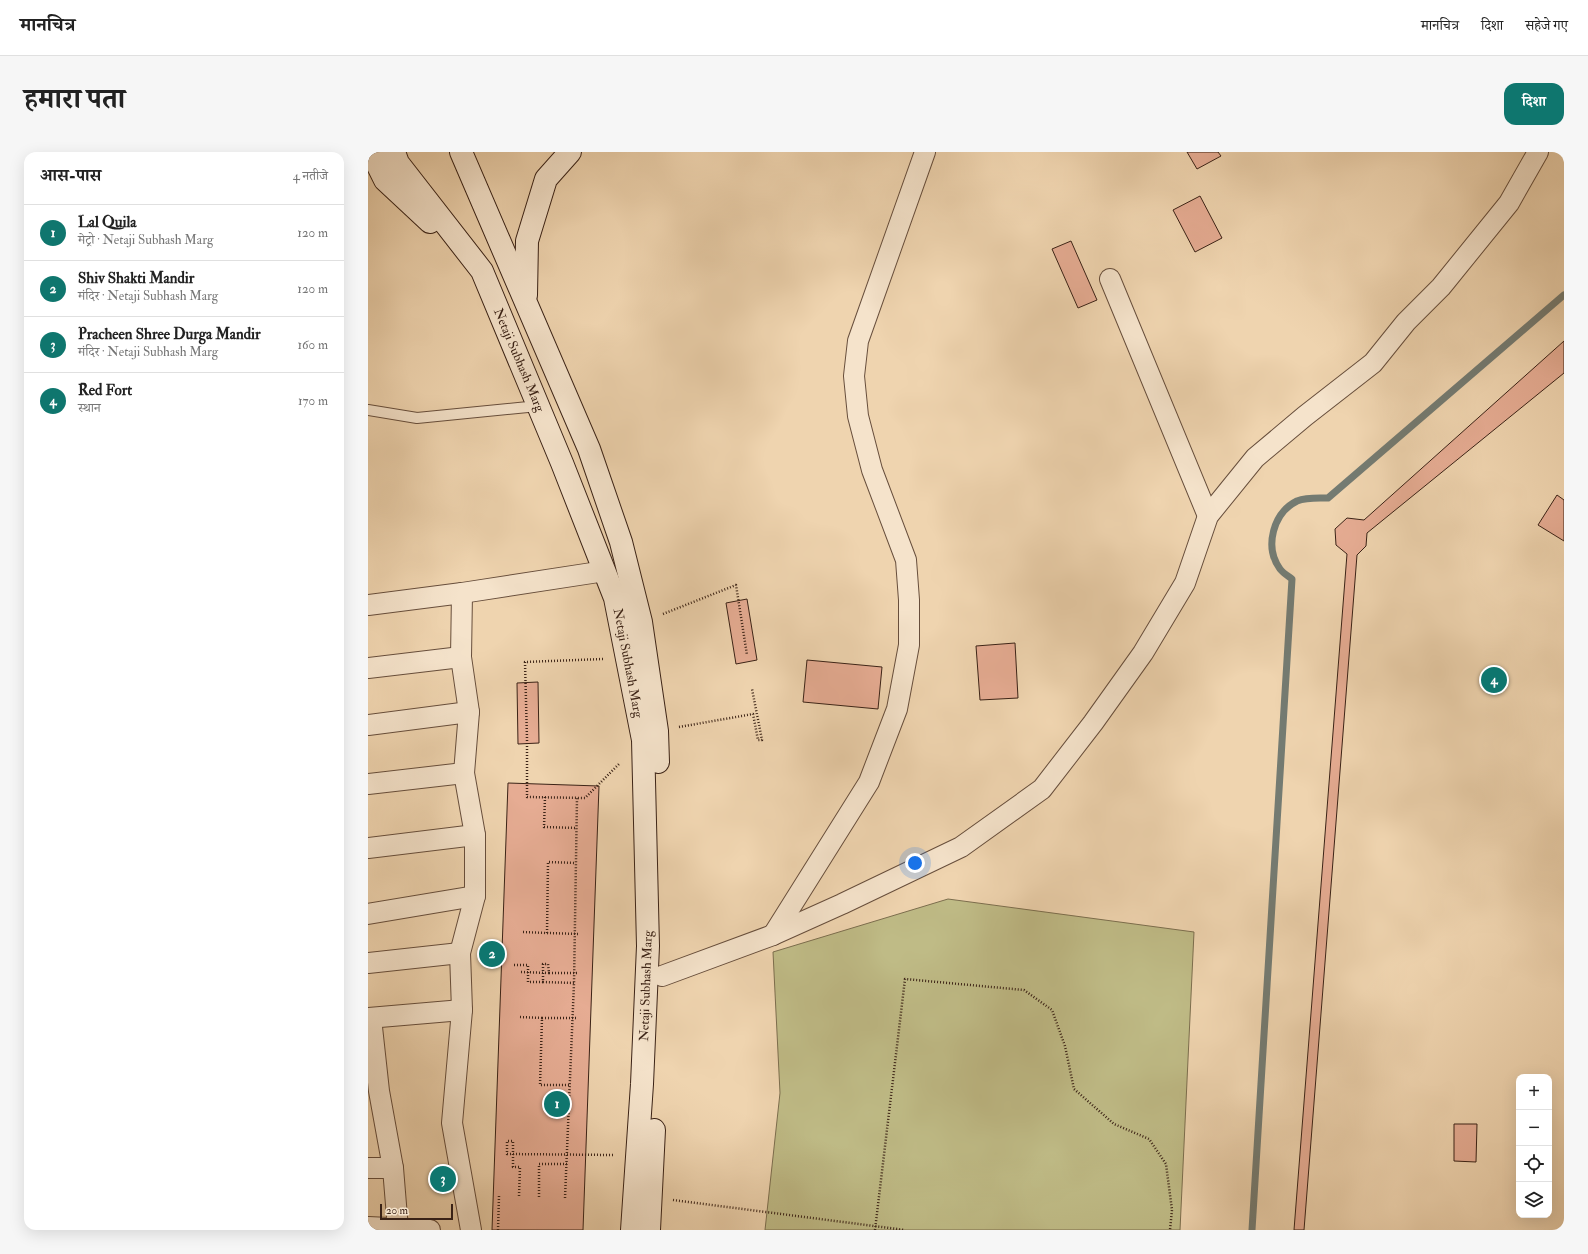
<!DOCTYPE html>
<html lang="hi">
<meta charset="utf-8">
<style>
body{margin:0;font-family:"IM FELL Double Pica","Noto Serif Devanagari",serif;background:#f6f6f6;color:#222}
.controls{position:absolute;right:12px;bottom:12px;display:grid;overflow:hidden;border-radius:8px;box-shadow:0 4px 16px #0002}
.controls button{width:36px;height:36px;display:grid;place-items:center;padding:0;border:0;border-bottom:1px solid #e0e0e0;background:#fff;color:#222;font:20px sans-serif}
.scale{position:absolute;left:12px;bottom:10px;width:73px;box-sizing:border-box;padding-left:4px;border:2px solid #3a2216;border-top:0;font-size:11px;line-height:14px;white-space:nowrap;color:#3a2216;-webkit-text-stroke:3px #f5e3cb;paint-order:stroke}
.you{position:absolute;left:547px;top:711px;width:14px;height:14px;margin:-10px;border:3px solid #fff;border-radius:50%;background:#1a73e8;box-shadow:0 0 0 6px #1a73e833}
.badge{display:grid;place-items:center;width:26px;height:26px;border-radius:50%;background:#0f766e;color:#fff;font-size:13px;font-weight:700}
.pin{position:absolute;translate:-50% -50%;border:2px solid #fff;box-shadow:0 1px 4px #0006}
.list{margin:0;padding:0;list-style:none}
h2{display:flex;justify-content:space-between;align-items:center;height:52px;margin:0;padding:0 16px;font-size:17px}
h2 small{font-size:13px;font-weight:400;color:#767676}
.list li{display:grid;grid-template-columns:26px 1fr auto;gap:12px;align-items:center;box-sizing:border-box;height:56px;padding:0 16px;border-top:1px solid #e0e0e0}
.list b{display:block;font-size:15px;white-space:nowrap}
.list p{margin:0;font-size:13px;white-space:nowrap;color:#767676}
.list em{font-size:13px;font-style:normal;color:#767676}
.icon{flex:none;width:22px;height:22px;fill:none;stroke:currentColor;stroke-width:2;stroke-linecap:round;stroke-linejoin:round}
.map{position:relative;flex:none;width:1196px;height:1078px;overflow:hidden;border-radius:12px}
header{display:flex;align-items:center;gap:24px;box-sizing:border-box;height:56px;padding:0 20px;background:#fff;border-bottom:1px solid #e0e0e0}
header strong{font-size:19px}
nav{display:flex;gap:22px;margin-inline-start:auto;font-size:14px}
.intro{display:flex;align-items:center;justify-content:space-between;box-sizing:border-box;height:96px;padding:0 24px}
h1{margin:0;font-size:28px}
.button{padding:10px 18px;border-radius:12px;background:#0f766e;color:#fff;font-size:14px;font-weight:700}
main{display:flex;gap:24px;padding:0 24px}
aside{flex:1;background:#fff;border-radius:12px;box-shadow:0 4px 16px #0002}
.map>svg:first-child{display:block}
.green{fill:#bfbb86;stroke:#7c6e4e}
.lines{fill:none;stroke-linecap:round;stroke-linejoin:round}
.stream{stroke:#747b72;stroke-width:7}
.building{fill:#e6ac93;stroke:#3a2216}
.service-casing{stroke:#674e3c;stroke-width:12}
.minor-casing{stroke:#674e3c;stroke-width:22}
.secondary-casing{stroke:#3a2216;stroke-width:24}
.path{stroke:#3a2216;stroke-width:2.5;stroke-dasharray:1 2;stroke-linecap:butt}
.service{stroke:#f5e3cb;stroke-width:10}
.minor{stroke:#f5e3cb;stroke-width:20}
.secondary{stroke:#f5e3cb;stroke-width:22}
.labels{text-anchor:middle;dominant-baseline:central;stroke-width:3;stroke-linejoin:round;paint-order:stroke}
.street-label{font-size:13px;fill:#3a2216;stroke:#f5e3cb}
</style>
<header>
<strong>मानचित्र</strong>
<nav><a>मानचित्र</a><a>दिशा</a><a>सहेजे गए</a></nav>
</header>
<div class="intro"><h1>हमारा पता</h1><a class="button">दिशा</a></div>
<main>
<aside>
<h2>आस-पास<small>4 नतीजे</small></h2>
<ul class="list">
<li><span class="badge">1</span><div><b>Lal Quila</b><p>मेट्रो · Netaji Subhash Marg</p></div><em>120 m</em></li>
<li><span class="badge">2</span><div><b>Shiv Shakti Mandir</b><p>मंदिर · Netaji Subhash Marg</p></div><em>120 m</em></li>
<li><span class="badge">3</span><div><b>Pracheen Shree Durga Mandir</b><p>मंदिर · Netaji Subhash Marg</p></div><em>160 m</em></li>
<li><span class="badge">4</span><div><b>Red Fort</b><p>स्थान</p></div><em>170 m</em></li>
</ul>
</aside>
<div class="map">
<svg width="1196" height="1078" viewBox="0 0 1196 1078">
<rect width="100%" height="100%" fill="#efd4af"/>
<filter id="stains"><feTurbulence type="fractalNoise" baseFrequency=".005" numOctaves="4"/><feColorMatrix values="0 0 0 0 .2 0 0 0 0 .09 0 0 0 0 .02 0 0 0 .5 -.17"/></filter>
<radialGradient id="worn" r=".72"><stop offset=".6" stop-color="#630" stop-opacity="0"/><stop offset="1" stop-color="#630" stop-opacity=".3"/></radialGradient>
<polygon class="green" points="580,747 826,780 812,1078 397,1078 412,941 405,800"/>
<g class="lines">
<path class="stream" d="M 884,1078 L 924,427 C 920,424 915,421 912,417 C 896,395 905,361 929,349 C 939,345 950,346 960,346 L 1196,143"/>
</g>
<g class="building">
<polygon points="819,0 850,0 853,4 829,17"/>
<polygon points="832,44 854,86 827,100 805,58"/>
<polygon points="703,89 729,148 710,156 684,97"/>
<polygon points="1196,189 1196,221 999,381 998,394 989,403 936,1078 926,1078 979,402 968,393 967,377 979,366 996,368"/>
<polygon points="1189,343 1196,348 1196,389 1170,373"/>
<polygon points="379,447 389,508 368,512 358,451"/>
<polygon points="647,491 650,546 612,548 608,494"/>
<polygon points="439,508 514,515 510,557 435,550"/>
<polygon points="170,530 171,591 150,592 149,531"/>
<polygon points="140,631 231,634 215,1078 124,1078"/>
<polygon points="1086,972 1109,972 1108,1010 1086,1009"/>
</g>
<g class="lines">
<g class="service-casing">
<polyline id="service" points="0,258 49,266 170,254"/>
</g>
<g class="minor-casing">
<g id="minor">
<polyline points="742,127 840,364"/>
<polyline points="94,441 237,419"/>
<polyline points="0,453 94,441 93,505 101,560 96,621 107,683 107,744 92,801 94,858 84,971 103,1078"/>
<polyline points="0,516 93,505"/>
<polyline points="0,573 101,560"/>
<polyline points="0,632 96,621"/>
<polyline points="0,696 107,683"/>
<polyline points="0,762 107,744"/>
<polyline points="405,783 501,630 529,557 541,493 541,448 538,408 504,318 490,264 486,224 490,189 557,0"/>
<polyline points="0,811 92,801"/>
<polyline points="294,824 405,783 474,752 593,695 674,637 725,571 775,501 817,431 840,364 887,306 937,264 1005,211 1038,170 1073,135 1141,51 1170,0"/>
<polyline points="0,866 94,858"/>
<polyline points="3,866 11,939 25,1016 30,1077"/>
<polyline points="0,1016 25,1016"/>
<polyline points="0,1075 62,1078"/>
</g>
</g>
<g class="secondary-casing">
<g id="secondary">
<polyline points="3,0 17,28 62,70"/>
<polyline points="26,0 30,11 114,119 194,311 247,446 275,588 280,794 274,932 264,1078"/>
<polyline points="93,0 221,297 253,390 273,470 289,579 290,610"/>
<polyline points="158,143 159,89 178,27 202,0"/>
<polyline points="281,1078 286,978"/>
</g>
</g>
<g class="path">
<polyline points="295,462 368,433 379,503"/>
<polyline points="235,507 157,510 159,587 159,645 217,646 252,611"/>
<polyline points="311,575 385,562 390,588 394,588 384,537"/>
<polyline points="177,645 176,675 209,676"/>
<polyline points="155,780 179,781 180,710 208,711"/>
<polyline points="179,781 212,782"/>
<polyline points="146,813 160,813 160,830 175,830"/>
<polyline points="153,820 181,821 180,812 175,812 175,830 206,831"/>
<polyline points="181,821 211,821"/>
<polyline points="152,865 174,866 172,933 202,933"/>
<polyline points="174,866 209,866"/>
<polyline points="151,1044 152,1015 145,1015 145,989 139,989 139,1002 245,1003"/>
<polyline points="171,1045 171,1012 199,1012"/>
<polyline points="197,1046 206,831 209,646"/>
<polyline points="305,1048 537,1078"/>
<polyline points="130,1078 131,1044"/>
<polyline points="507,1078 537,827 656,838 684,858 697,894 706,937 746,972 781,987 798,1012 804,1058 802,1078"/>
</g>
<use href="#service" class="service"/>
<use href="#minor" class="minor"/>
<use href="#secondary" class="secondary"/>
</g>
<g class="labels">
<g class="street-label">
<text transform="translate(151 208) rotate(67)">Netaji Subhash Marg</text>
<text transform="translate(260 511) rotate(79)">Netaji Subhash Marg</text>
<text transform="translate(278 834) rotate(-88)">Netaji Subhash Marg</text>
</g>
</g>
<rect width="100%" height="100%" filter="url(#stains)"/>
<rect width="100%" height="100%" fill="url(#worn)"/>
</svg>
<div class="controls">
<button>+</button>
<button>−</button>
<button><svg class="icon" aria-label="locate" viewBox="0 0 24 24"><circle cx="12" cy="12" r="6"/><path d="M12 2v4M12 18v4M2 12h4M18 12h4"/></svg></button>
<button><svg class="icon" aria-label="layers" viewBox="0 0 24 24"><path d="M12 4l9 5-9 5-9-5zM3 14l9 5 9-5"/></svg></button>
</div>
<div class="scale">20 m</div>
<div class="you"></div>
<div class="pin badge" style="left:189px;top:952px">1</div>
<div class="pin badge" style="left:124px;top:802px">2</div>
<div class="pin badge" style="left:75px;top:1027px">3</div>
<div class="pin badge" style="left:1126px;top:528px">4</div>
</div>
</main>
